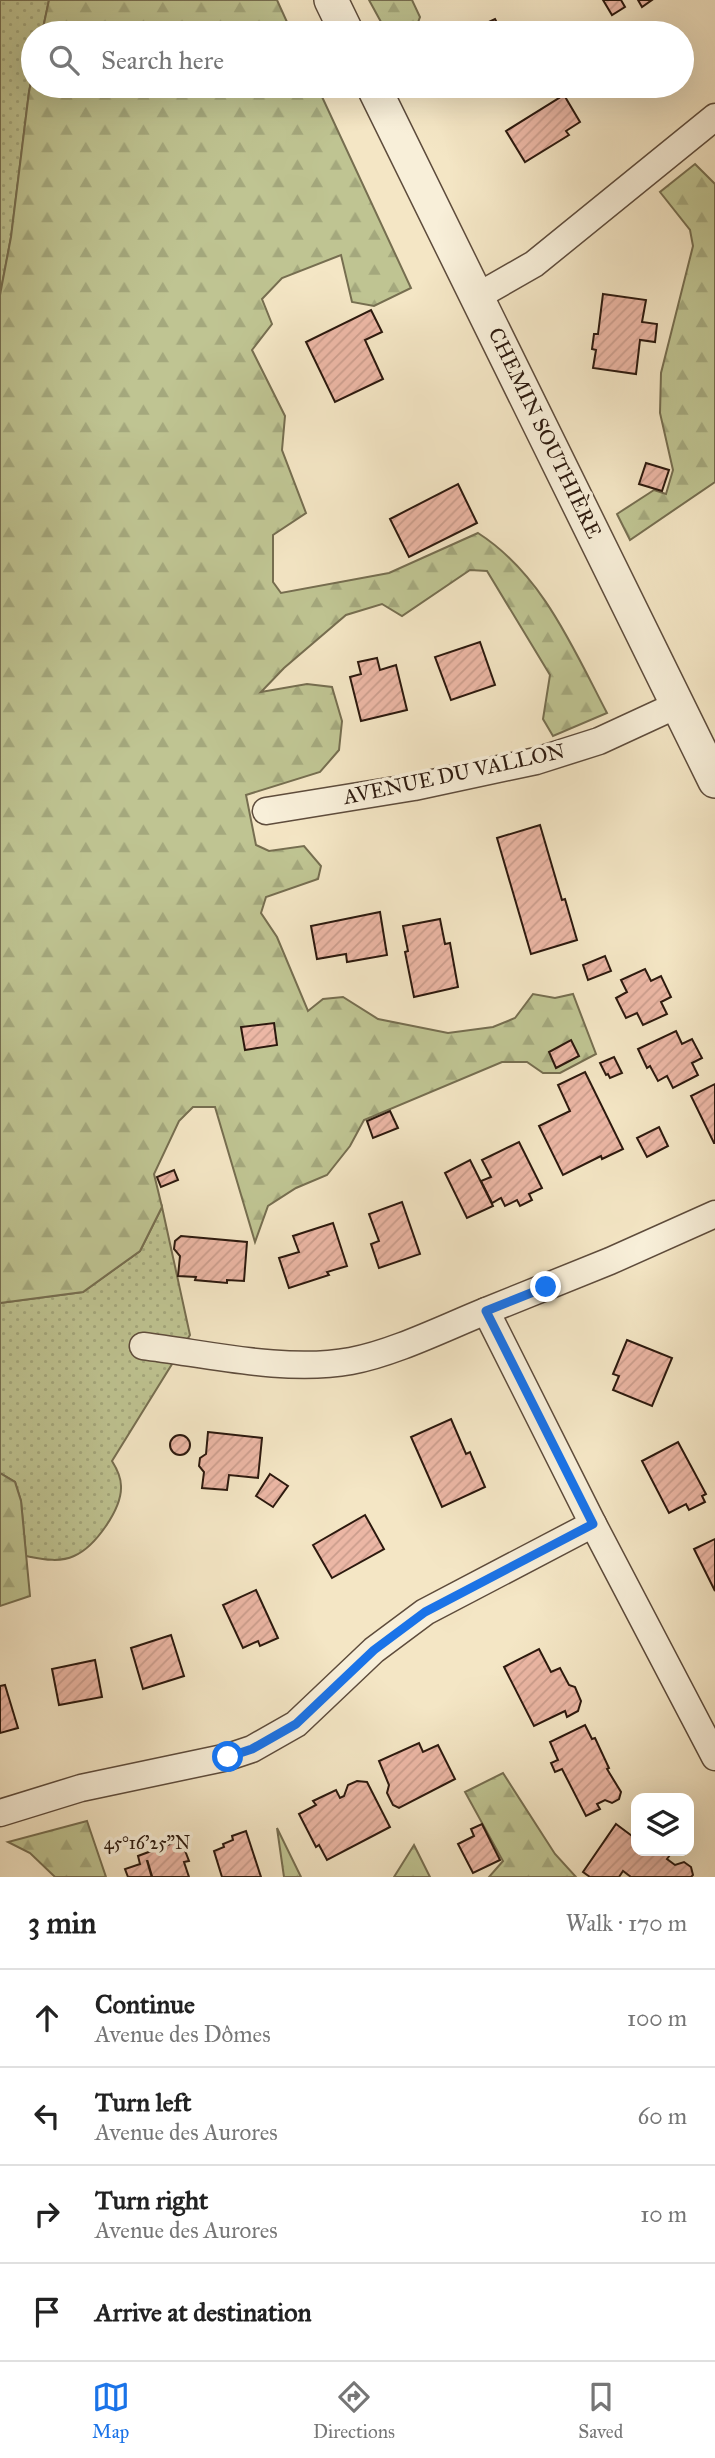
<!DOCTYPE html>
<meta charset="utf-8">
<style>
body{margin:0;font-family:"IM FELL Great Primer",serif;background:#f2f2f2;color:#222}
.controls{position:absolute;right:21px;bottom:21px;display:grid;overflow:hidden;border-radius:14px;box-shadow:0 7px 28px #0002}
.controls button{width:63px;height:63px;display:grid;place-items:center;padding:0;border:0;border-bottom:2px solid #e0e0e0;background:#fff;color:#222;font:35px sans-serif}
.stop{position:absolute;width:21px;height:21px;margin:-16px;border:5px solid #1a73e8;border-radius:50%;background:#fff}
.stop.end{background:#1a73e8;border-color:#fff;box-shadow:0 2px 7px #0008}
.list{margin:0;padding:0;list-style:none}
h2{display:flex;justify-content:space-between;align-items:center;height:91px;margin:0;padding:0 28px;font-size:30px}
h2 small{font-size:23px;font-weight:400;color:#767676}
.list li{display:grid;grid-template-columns:46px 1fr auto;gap:21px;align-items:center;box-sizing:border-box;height:98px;padding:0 28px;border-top:2px solid #e0e0e0}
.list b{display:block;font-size:26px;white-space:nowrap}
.list p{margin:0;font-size:23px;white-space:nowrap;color:#767676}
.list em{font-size:23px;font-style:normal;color:#767676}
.icon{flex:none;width:38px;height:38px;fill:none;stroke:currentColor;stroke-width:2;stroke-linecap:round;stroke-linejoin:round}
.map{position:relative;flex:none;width:715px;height:1877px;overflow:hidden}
.search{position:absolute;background:#fff;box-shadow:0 7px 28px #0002;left:21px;right:21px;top:21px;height:77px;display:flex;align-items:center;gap:18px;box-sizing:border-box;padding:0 24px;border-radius:38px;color:#767676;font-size:26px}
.sheet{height:483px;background:#fff}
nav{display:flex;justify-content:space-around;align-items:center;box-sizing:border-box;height:98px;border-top:2px solid #e0e0e0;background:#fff;font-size:19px;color:#767676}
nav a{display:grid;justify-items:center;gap:4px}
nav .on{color:#1a73e8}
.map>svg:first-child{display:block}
.grass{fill:url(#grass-dots);stroke:#766e50;stroke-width:2}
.forest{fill:url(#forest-firs);stroke:#766e50;stroke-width:2}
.building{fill:url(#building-hatch);stroke:#2c190e;stroke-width:2}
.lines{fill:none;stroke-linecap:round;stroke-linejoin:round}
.minor-casing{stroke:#5e4c3c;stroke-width:29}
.tertiary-casing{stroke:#5e4c3c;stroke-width:36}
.minor{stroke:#f8efd9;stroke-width:26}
.tertiary{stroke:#f8efd9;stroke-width:33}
.route{stroke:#1a73e8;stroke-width:9}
.ticks{fill:none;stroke:#2c190e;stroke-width:2.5}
.labels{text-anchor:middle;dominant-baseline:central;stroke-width:7;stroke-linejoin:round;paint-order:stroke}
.street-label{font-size:21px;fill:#2c190e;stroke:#f8efd9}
.ticks-label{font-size:18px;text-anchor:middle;fill:#2c190e;stroke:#f8efd9;stroke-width:7;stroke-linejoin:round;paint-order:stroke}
</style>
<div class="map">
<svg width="715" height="1877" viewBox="0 0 715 1877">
<defs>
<pattern id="grass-dots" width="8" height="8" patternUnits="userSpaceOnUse" patternTransform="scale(1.75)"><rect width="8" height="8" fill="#bfc492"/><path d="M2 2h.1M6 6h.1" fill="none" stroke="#a4a87d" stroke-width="1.8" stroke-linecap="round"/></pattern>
<pattern id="forest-firs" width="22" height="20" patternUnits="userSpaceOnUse" patternTransform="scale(1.75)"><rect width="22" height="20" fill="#bfc492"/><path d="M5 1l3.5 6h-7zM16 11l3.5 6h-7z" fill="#a4a87d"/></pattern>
<pattern id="building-hatch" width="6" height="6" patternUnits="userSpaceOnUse" patternTransform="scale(1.75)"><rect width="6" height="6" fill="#ecb7a5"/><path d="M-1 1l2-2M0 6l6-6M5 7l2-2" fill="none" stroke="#cb9d8d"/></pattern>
</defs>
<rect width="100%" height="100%" fill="#f4e6c5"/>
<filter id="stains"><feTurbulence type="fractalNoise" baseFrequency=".00286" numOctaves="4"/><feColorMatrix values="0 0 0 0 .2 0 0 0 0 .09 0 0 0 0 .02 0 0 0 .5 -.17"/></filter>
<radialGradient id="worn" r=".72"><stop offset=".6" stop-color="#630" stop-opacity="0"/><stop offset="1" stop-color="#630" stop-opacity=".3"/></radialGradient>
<g class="grass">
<polygon points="0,0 49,0 42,33 33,33 33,72 29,92 11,237 0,295"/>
<path d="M 162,1207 L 190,1335 L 112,1461 C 117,1469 121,1477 121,1486 C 122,1509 95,1547 74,1556 C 59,1563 42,1559 26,1556 L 21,1501 L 15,1482 L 0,1473 L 0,1303 L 83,1292 L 140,1251 Z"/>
</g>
<g class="forest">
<polygon points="49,0 277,0 292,33 42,33"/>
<polygon points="369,0 412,0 420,17 414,33 387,33"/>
<path d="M 33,72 L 33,86 L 317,86 L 411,288 L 374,306 L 352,302 L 341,255 L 282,278 L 262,299 L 272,324 L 252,350 L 285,416 L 282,450 L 306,513 L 273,535 L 273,582 L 281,593 L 389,573 L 478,533 C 542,574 573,648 607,713 L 553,736 L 543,719 L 550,675 L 487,571 L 470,570 L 402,616 L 382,604 L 346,615 L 284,668 L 261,692 L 307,684 L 332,687 L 342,721 L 339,750 L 320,772 L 246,795 L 256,845 L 269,851 L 304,846 L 321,866 L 318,879 L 266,897 L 261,913 L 277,937 L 308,1011 L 323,999 L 343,997 L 378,1019 L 448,1033 L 493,1027 L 515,1018 L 533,994 L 555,998 L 573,994 L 596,1054 L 560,1073 L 543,1073 L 527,1062 L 502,1062 L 364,1120 L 350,1146 L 327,1175 L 296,1188 L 268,1206 L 255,1242 L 215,1107 L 193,1107 L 179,1121 L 154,1174 L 162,1207 L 140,1251 L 83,1292 L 0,1303 L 0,295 L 11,237 L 29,92 Z"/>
<polygon points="695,164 715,184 715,482 630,540 617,514 654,490 666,494 673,470 660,413 661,373 693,246 690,230 660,192"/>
<polygon points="0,1473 15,1482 21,1501 30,1596 0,1606"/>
<polygon points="503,1773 555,1854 576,1877 489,1877 503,1861 465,1792"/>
<polygon points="87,1821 106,1877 55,1877 30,1853 8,1842"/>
<polygon points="277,1828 301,1877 284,1877"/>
<polygon points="414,1845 430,1877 394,1877"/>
</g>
<g class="building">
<polygon points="603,0 621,0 625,7 612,15"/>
<polygon points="638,0 652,0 642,7"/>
<polygon points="495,19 502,33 465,33"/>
<polygon points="564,95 580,122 566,131 569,135 525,162 506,131"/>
<polygon points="603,294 646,300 642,322 657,324 655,342 640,340 636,374 593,368 596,350 592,349 594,334 598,334"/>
<polygon points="371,310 382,332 365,340 383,379 335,402 306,342"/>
<polygon points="646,463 669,470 662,491 639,484"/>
<polygon points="458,484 477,523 409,557 390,519"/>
<polygon points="480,642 495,685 451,700 435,657"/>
<polygon points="377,658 380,670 396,665 407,710 361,721 350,677 361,674 358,662"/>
<polygon points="540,825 562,900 565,899 577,940 531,954 497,838"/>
<polygon points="380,912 387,955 347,962 346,954 317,959 311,926"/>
<polygon points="440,919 445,944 450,943 458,987 414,997 405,952 408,951 403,926"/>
<polygon points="605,956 611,971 588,980 583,965"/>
<polygon points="645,969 651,981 661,976 671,997 661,1002 667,1014 643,1025 637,1013 626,1018 616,998 627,992 621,980"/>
<polygon points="274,1023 277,1045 245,1050 241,1027"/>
<polygon points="676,1031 682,1044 692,1039 702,1058 692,1063 698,1075 673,1088 667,1076 658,1081 650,1066 647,1068 638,1049"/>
<polygon points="571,1040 579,1056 556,1068 549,1052"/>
<polygon points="614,1057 622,1073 610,1078 608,1074 606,1075 600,1063"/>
<polygon points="585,1072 623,1149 602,1159 601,1156 563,1175 539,1126 570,1111 558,1085"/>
<polygon points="715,1084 715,1143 714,1143 691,1096"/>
<polygon points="390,1111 398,1128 373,1138 367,1121"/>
<polygon points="659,1127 668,1146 647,1157 637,1138"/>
<polygon points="519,1142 542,1188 529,1194 532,1200 520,1206 517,1200 505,1206 501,1198 492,1203 481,1181 491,1177 482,1160"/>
<polygon points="470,1160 493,1206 467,1218 445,1173"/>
<polygon points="174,1170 178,1180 161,1187 157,1177"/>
<polygon points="402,1202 420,1254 379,1268 371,1244 379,1241 369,1214"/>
<polygon points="333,1223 347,1266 327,1272 329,1275 289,1288 279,1258 299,1252 293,1236"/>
<polygon points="181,1236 247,1242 244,1281 227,1280 227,1283 195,1280 196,1277 178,1276 180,1256 174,1249 175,1241"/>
<polygon points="627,1340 672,1358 652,1406 613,1390 619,1376 613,1374"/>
<polygon points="451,1419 466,1454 470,1452 485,1487 442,1507 411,1437"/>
<polygon points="208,1432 262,1438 258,1478 229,1475 227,1490 202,1488 204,1472 199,1466 200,1458 206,1454"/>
<circle cx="180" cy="1445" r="10"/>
<polygon points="678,1442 706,1494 702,1496 705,1502 689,1510 686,1504 669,1513 642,1461"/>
<polygon points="270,1474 288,1486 273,1507 256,1496"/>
<polygon points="365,1515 384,1549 332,1578 313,1545"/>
<polygon points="715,1539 715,1591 694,1549"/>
<polygon points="256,1590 278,1638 260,1646 258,1641 243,1648 223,1605"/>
<polygon points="171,1635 184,1676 143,1689 131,1648"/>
<polygon points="539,1649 551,1672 560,1668 569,1685 575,1687 581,1701 578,1711 567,1717 565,1711 534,1726 504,1667"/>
<polygon points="95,1660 102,1697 59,1705 52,1669"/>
<polygon points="5,1685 18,1728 0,1733 0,1686"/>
<polygon points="585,1725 592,1739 595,1738 609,1768 607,1769 621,1792 619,1799 612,1803 605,1800 597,1804 600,1809 586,1816 562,1769 555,1772 551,1763 558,1760 550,1742"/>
<polygon points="419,1743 423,1752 438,1745 455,1779 399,1808 393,1805 387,1793 389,1785 379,1761"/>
<polygon points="357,1781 367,1782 390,1827 327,1860 319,1845 316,1847 299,1814 316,1805 313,1801 336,1790 340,1798 344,1796 348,1785"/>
<polygon points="482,1824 500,1860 473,1873 458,1844 474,1836 471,1829"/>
<polygon points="616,1824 636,1839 636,1851 665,1851 670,1855 667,1859 675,1865 684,1862 691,1867 693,1875 691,1877 631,1877 623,1871 619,1877 590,1877 583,1872"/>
<polygon points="246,1831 261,1877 222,1877 214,1851 224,1847 223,1844 233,1840 232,1836"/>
<polygon points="181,1840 189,1861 184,1862 189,1877 128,1877 125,1869 140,1864 138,1856"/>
</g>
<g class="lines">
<g class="minor-casing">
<g id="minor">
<polyline points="478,296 534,264 715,117"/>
<polyline points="266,811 414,787 536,761 599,741 677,705"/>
<polyline points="715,1214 610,1261 486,1311 593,1524 715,1757"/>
<path d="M 143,1346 C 208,1354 286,1373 351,1361 C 394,1353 444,1328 486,1311"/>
<polyline points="0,1813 81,1788 228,1757 252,1749 296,1724 374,1650 425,1612 593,1524"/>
</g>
</g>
<g class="tertiary-casing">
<g id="tertiary">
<polyline points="331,0 347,33"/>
<polyline points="373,86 715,781"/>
</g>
</g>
<use href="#minor" class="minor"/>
<use href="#tertiary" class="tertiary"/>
</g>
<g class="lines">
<polyline class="route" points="228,1757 252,1749 296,1724 374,1650 425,1612 593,1524 486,1311 546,1287"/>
</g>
<path class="ticks" d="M 147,1860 L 152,1877"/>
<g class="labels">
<g class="street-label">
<text transform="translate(545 433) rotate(64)">CHEMIN SOUTHIÈRE</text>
<text transform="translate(454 774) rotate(-12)">AVENUE DU VALLON</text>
</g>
</g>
<g class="ticks-label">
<text x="147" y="1849">45°16'25"N</text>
</g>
<rect width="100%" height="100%" filter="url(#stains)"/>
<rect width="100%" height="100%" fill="url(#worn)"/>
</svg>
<div class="controls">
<button><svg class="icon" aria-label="layers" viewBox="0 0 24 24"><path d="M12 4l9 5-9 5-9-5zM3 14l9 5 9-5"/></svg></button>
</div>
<div class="stop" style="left:228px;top:1757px"></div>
<div class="stop end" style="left:546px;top:1287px"></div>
<div class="search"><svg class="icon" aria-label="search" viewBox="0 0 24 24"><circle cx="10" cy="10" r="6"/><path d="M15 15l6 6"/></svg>Search here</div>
</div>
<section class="sheet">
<h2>3 min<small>Walk · 170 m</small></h2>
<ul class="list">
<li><svg class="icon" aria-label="ahead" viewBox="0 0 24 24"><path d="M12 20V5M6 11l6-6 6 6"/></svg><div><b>Continue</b><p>Avenue des Dômes</p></div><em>100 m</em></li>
<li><svg class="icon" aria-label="left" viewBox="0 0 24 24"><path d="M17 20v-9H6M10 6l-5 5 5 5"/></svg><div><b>Turn left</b><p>Avenue des Aurores</p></div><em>60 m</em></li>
<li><svg class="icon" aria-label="right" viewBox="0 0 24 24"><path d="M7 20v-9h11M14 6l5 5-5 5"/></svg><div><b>Turn right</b><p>Avenue des Aurores</p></div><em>10 m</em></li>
<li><svg class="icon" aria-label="arrive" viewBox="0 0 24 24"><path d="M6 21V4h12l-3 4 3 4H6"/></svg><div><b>Arrive at destination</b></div></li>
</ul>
</section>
<nav>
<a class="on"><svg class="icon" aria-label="map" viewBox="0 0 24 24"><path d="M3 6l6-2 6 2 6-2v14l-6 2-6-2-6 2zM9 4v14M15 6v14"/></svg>Map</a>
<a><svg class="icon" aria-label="directions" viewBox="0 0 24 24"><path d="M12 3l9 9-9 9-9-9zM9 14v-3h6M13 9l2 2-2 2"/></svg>Directions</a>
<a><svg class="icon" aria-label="saved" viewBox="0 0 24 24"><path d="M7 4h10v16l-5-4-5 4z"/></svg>Saved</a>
</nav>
